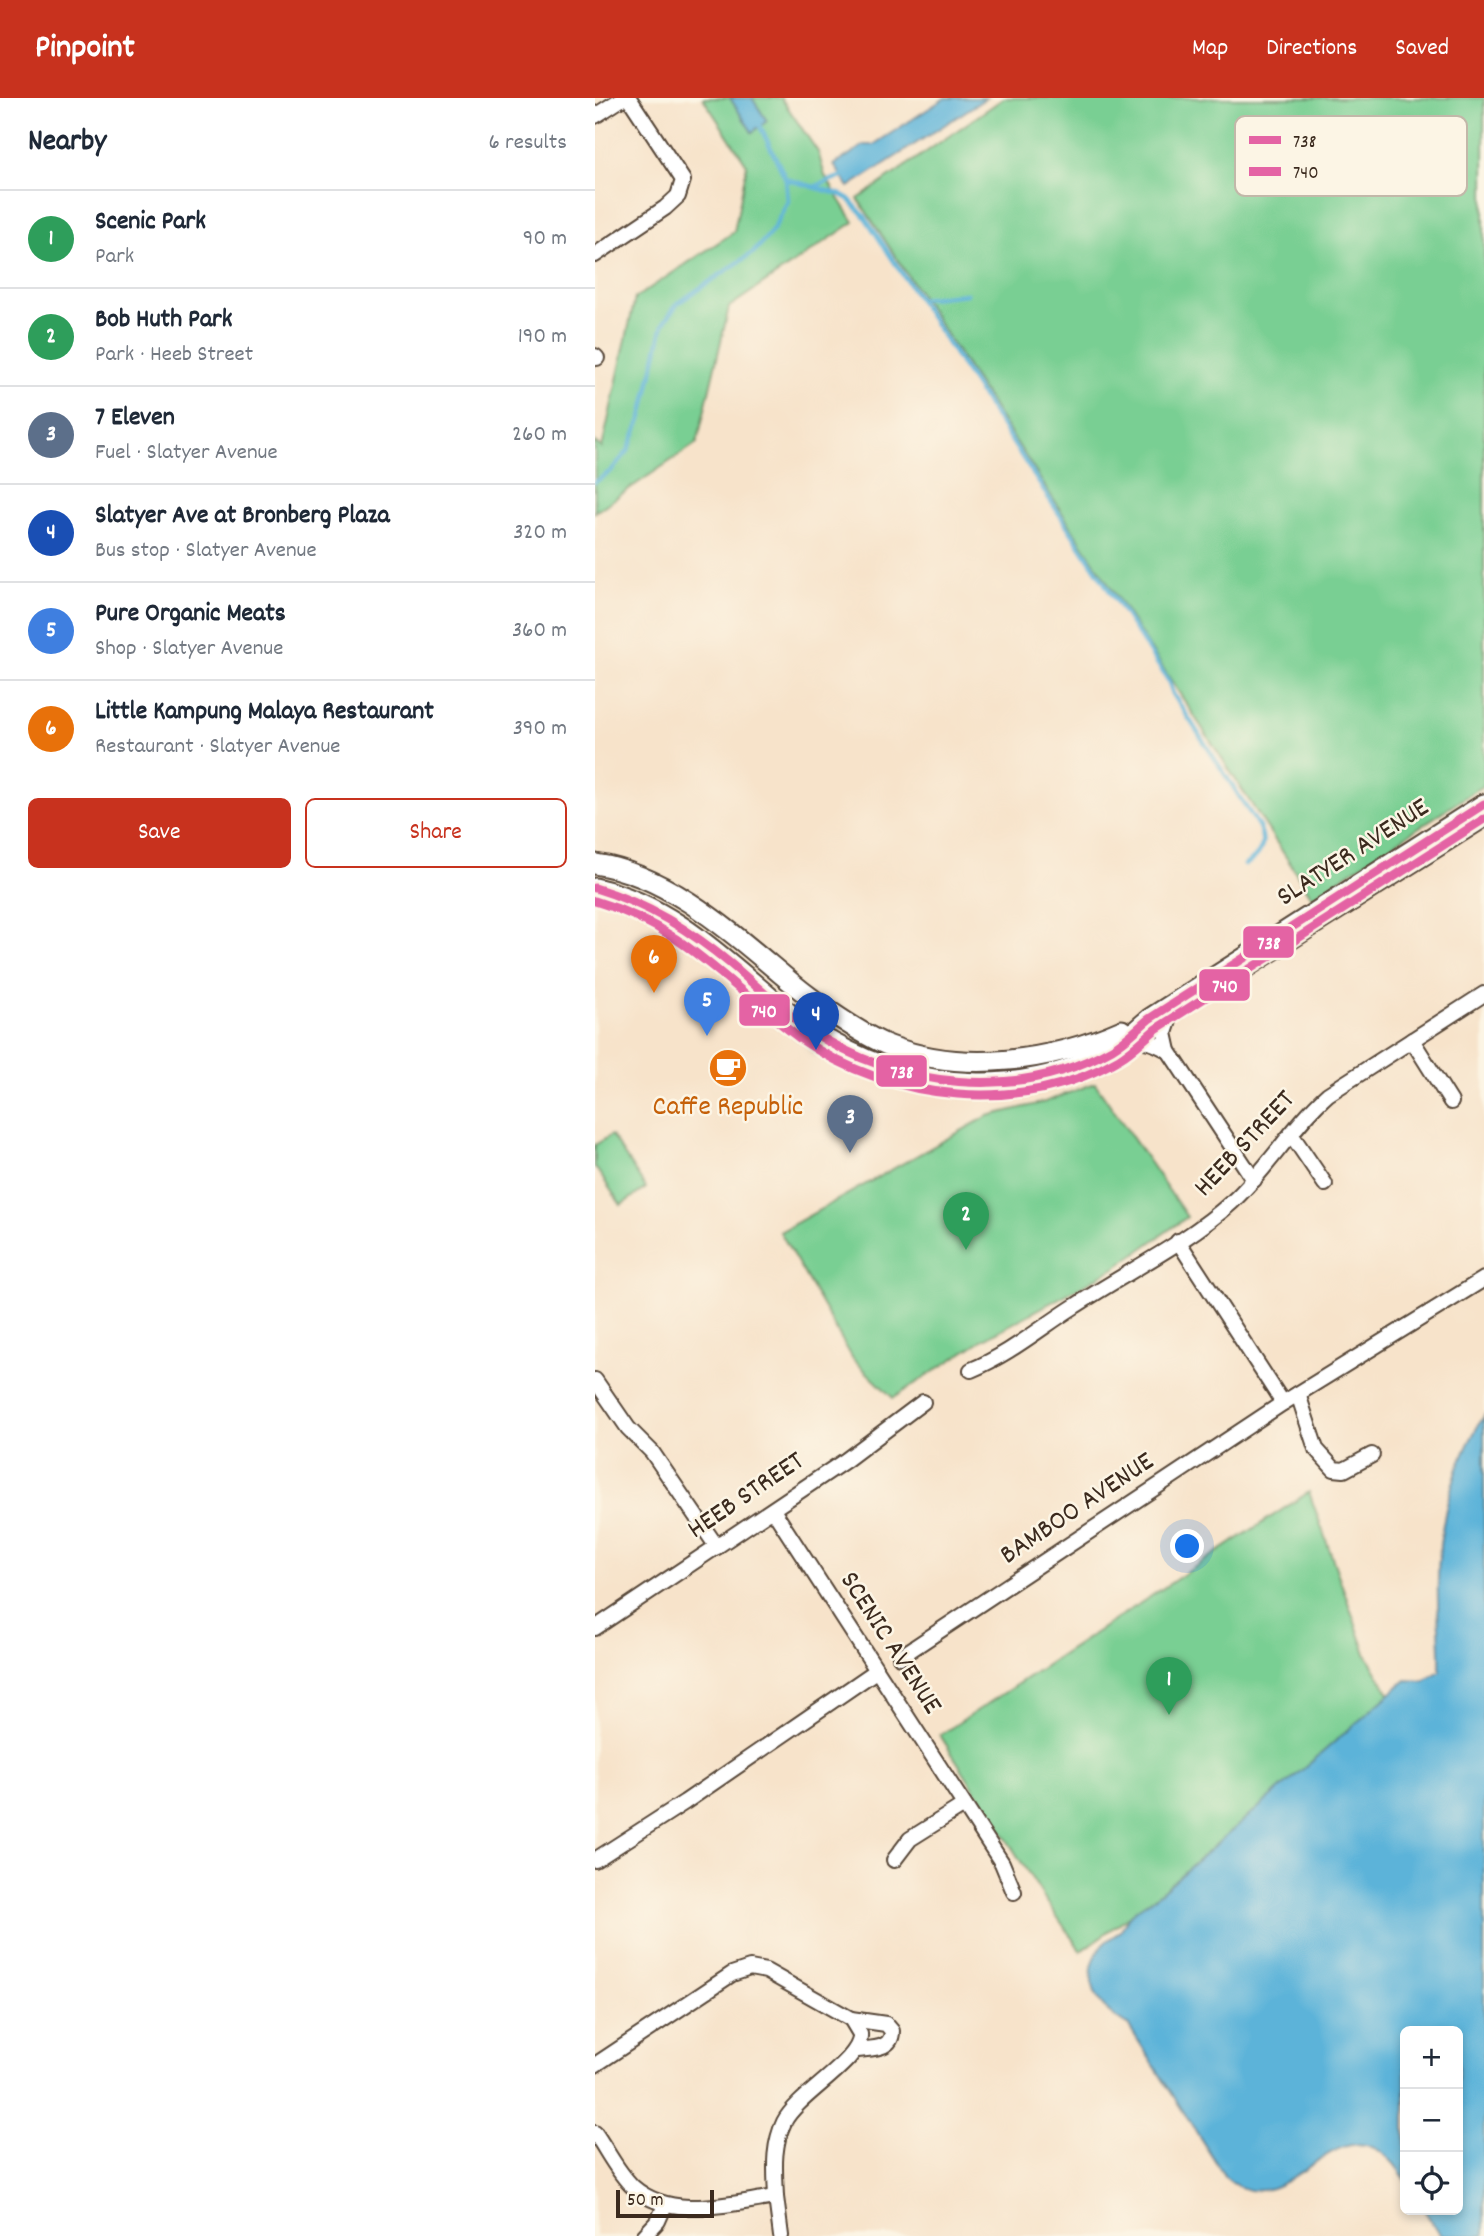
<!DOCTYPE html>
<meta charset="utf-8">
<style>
body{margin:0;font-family:Dekko,sans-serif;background:#f6f6f7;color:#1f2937}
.controls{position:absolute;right:21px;bottom:21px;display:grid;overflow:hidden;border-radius:10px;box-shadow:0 4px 10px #0003}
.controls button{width:63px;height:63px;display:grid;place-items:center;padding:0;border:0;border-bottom:2px solid #e0e1e3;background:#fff;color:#1f2937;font:35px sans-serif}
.scale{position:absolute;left:21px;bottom:18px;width:98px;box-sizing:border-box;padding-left:7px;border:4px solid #3b2a1e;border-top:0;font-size:19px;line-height:24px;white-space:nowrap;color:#3b2a1e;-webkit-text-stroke:5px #fcf5e5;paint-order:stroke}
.you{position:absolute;left:593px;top:1449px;width:24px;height:24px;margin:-18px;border:5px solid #fff;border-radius:50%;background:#1a73e8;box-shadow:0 0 0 10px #1a73e833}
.badge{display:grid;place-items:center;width:46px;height:46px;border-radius:50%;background:#c8321e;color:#fff;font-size:23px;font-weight:700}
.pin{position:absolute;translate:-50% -58px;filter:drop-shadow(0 2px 4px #0008)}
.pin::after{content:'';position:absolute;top:37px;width:24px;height:21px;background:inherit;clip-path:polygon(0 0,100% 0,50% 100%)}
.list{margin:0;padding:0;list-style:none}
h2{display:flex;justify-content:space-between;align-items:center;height:91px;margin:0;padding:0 28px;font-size:30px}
h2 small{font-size:23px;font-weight:400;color:#747a83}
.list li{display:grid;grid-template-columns:46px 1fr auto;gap:21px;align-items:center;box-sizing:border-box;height:98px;padding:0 28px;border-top:2px solid #e0e1e3}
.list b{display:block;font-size:26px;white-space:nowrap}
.list p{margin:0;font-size:23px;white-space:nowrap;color:#747a83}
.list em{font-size:23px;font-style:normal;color:#747a83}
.actions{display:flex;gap:14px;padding:21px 28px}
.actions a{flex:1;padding:16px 0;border:2px solid #c8321e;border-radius:10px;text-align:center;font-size:24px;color:#c8321e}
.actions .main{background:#c8321e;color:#fff}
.icon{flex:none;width:38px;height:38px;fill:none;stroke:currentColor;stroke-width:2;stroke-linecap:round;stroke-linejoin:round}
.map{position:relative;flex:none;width:889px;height:2138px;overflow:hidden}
header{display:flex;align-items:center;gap:42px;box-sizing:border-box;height:98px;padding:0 35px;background:#c8321e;color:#fff}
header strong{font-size:33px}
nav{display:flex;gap:38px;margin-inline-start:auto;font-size:24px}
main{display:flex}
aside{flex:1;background:#fff}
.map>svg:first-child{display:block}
.green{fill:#79cf93;stroke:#5a7c58;stroke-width:2}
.water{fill:#5cb3d9;stroke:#4c6e7c;stroke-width:2}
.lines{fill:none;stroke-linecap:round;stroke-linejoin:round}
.stream{stroke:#5cb3d9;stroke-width:4.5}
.minor-casing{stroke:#574638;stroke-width:18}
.secondary-casing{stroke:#574638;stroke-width:23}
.minor{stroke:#fff;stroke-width:14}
.secondary{stroke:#fff;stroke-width:19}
.bus-1-casing{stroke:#fcf5e5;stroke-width:14}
.bus-2-casing{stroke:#fcf5e5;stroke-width:14}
.bus-1{stroke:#e463a4;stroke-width:9}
.bus-2{stroke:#e463a4;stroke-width:9}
.labels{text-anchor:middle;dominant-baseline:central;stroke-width:5;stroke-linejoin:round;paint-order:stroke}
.street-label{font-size:28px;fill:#3b2a1e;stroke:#fcf5e5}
.food-label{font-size:28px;fill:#c56008;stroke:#fcf5e5}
.key{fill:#fcf5e5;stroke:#c2b8a9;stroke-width:2}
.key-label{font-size:19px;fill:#3b2a1e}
.line-badge{stroke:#fcf5e5;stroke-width:2.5}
.badge-label{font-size:19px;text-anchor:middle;font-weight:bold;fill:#fff}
</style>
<header>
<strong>Pinpoint</strong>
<nav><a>Map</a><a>Directions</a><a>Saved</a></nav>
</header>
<main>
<aside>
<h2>Nearby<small>6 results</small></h2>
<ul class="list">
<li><span class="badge" style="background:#2e9e5b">1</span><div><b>Scenic Park</b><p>Park</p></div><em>90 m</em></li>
<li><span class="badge" style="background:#2e9e5b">2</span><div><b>Bob Huth Park</b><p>Park · Heeb Street</p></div><em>190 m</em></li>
<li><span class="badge" style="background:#5c6f8a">3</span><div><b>7 Eleven</b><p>Fuel · Slatyer Avenue</p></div><em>260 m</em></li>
<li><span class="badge" style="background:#1a4fb4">4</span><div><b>Slatyer Ave at Bronberg Plaza</b><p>Bus stop · Slatyer Avenue</p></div><em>320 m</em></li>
<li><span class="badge" style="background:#3f7fe0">5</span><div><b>Pure Organic Meats</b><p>Shop · Slatyer Avenue</p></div><em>360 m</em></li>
<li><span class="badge" style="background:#e8710a">6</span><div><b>Little Kampung Malaya Restaurant</b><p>Restaurant · Slatyer Avenue</p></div><em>390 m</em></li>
</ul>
<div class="actions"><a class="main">Save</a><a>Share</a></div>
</aside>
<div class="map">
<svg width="889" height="2138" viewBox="0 0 889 2138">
<rect width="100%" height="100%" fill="#fcf5e5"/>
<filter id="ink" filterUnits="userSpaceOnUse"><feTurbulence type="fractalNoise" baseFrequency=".0143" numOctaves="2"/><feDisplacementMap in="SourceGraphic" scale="14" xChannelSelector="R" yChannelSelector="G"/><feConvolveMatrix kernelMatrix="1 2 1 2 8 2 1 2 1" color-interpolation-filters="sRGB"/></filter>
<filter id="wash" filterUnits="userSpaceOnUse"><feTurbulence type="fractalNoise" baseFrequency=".00686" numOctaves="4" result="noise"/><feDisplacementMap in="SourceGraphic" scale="28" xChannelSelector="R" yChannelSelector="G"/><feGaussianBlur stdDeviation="1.57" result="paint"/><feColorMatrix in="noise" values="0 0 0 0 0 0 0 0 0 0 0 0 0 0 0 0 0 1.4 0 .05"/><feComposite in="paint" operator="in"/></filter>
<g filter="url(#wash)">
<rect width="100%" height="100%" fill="#f7e3ca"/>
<g class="green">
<polygon points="108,0 186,0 223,54 230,78 259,124 134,209 102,345 0,414 0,344 7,350 40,200 139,134 152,67"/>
<polygon points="409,0 889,0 889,687 717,799 263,101"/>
<polygon points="500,985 592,1119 520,1170 387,1242 298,1300 258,1261 185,1134 393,1018 450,1004"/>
<polygon points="16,1037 51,1090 26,1107 0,1069 0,1047"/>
<polygon points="714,1394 772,1558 795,1597 559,1800 486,1853 450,1801 345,1637"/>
</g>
<g class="water">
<polygon points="135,0 157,0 172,23 157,34"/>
<polygon points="350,0 391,0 254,89 239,67 269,47 278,47"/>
<path d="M 889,1318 L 889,2138 L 846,2138 L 829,2112 L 863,2112 L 863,1933 L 810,1933 L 810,2081 C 747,1980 694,2138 630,2079 L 534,1928 C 503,1911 483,1880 507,1848 C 511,1842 519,1839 524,1834 C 529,1829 531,1821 536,1816 C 542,1810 552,1805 559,1800 L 811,1582 L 829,1583 L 845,1573 C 846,1549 843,1526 843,1503 C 841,1438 854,1373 889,1318 Z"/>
</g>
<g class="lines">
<g class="stream">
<path d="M 191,81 L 247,97 L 254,101 L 270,119 L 573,582 L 578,596 L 664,729 C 672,747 665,758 650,767"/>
<polyline points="221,88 252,76"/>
<polyline points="324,201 372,196"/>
<polyline points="0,384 16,373 33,353 47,319 68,226 83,205 159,154 178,132 193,103 191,81 163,24"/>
</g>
</g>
</g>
<g filter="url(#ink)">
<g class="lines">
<g class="minor-casing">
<g id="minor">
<polyline points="0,18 28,0"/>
<polyline points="0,157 70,110 83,98 88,82 34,0"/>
<polyline points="0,258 2,260"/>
<path d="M 624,876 L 629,883 C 640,885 646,878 653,871 L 889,722"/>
<polyline points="580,905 570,935 574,953 659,1082"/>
<polyline points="817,942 856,1004"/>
<path d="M 527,947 C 548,940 555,942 574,953"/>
<polyline points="696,1036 730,1086"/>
<polyline points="583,1143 688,1305"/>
<path d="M 376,1272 C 415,1256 445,1230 480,1208 C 531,1174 592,1145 637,1104 C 673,1071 697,1028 733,996 L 889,896"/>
<polyline points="0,1282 33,1330 57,1354 122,1449"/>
<polyline points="703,1296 721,1351 739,1371 749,1372 777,1357"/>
<polyline points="178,1412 407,1765 419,1794"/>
<polyline points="0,1530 251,1362 328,1304"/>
<polyline points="305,1559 688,1305 889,1181"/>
<polyline points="0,1762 90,1704 281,1573"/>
<polyline points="299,1762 315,1741 369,1707"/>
<path d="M 256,1921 L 291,1926 L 297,1933 C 297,1952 277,1950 262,1952"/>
<path d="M 0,1967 L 137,1876 L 155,1870 L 171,1873 L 256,1921 L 265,1936 C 268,1962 203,1996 189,2024 C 177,2049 180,2073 181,2099"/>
<path d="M 0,2035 C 12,2052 22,2074 38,2089 C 77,2123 135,2105 181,2099 L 186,2138"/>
<polyline points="49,2138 63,2123 70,2107"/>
</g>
</g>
<g class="secondary-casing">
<g id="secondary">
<path d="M 0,766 C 76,777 140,838 197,885 C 220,904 268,938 295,948 C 369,976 457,963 527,932"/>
<path d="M 0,790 C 86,809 143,877 211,929 C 219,935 229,940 238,945 C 323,993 431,1001 517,951 C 530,943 542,931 554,921 L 889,706"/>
</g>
</g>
<use href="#minor" class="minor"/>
<use href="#secondary" class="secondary"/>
<g class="bus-1-casing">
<path id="bus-1" d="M 0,790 C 53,806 95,832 137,867 C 163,889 187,913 215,932 C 303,991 423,1004 517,951 C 531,943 542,931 554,921 L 889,706"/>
</g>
<g class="bus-2-casing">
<path id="bus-2" d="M 0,803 C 92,830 133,888 206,941 C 296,1004 428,1018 524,961 C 538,953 549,941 561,931 L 889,721"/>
</g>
<use href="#bus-1" class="bus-1"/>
<use href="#bus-2" class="bus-2"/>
</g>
</g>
<defs>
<g id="cafe-disc" transform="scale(2.0125)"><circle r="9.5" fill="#e8710a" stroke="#fcf5e5"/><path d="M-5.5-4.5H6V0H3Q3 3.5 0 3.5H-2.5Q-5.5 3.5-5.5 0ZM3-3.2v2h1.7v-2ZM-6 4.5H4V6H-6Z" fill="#fff"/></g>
</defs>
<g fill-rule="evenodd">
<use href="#cafe-disc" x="133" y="970"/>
</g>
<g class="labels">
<g class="street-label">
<text transform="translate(759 756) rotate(-33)">SLATYER AVENUE</text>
<text transform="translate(651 1047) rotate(-47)">HEEB STREET</text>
<text transform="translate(152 1399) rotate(-34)">HEEB STREET</text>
<text transform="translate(483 1412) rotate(-34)">BAMBOO AVENUE</text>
<text transform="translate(294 1546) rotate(57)">SCENIC AVENUE</text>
</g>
<g class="food-label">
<text x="133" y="1011">Caffe Republic</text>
</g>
</g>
<rect x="640" y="18" width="232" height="80" rx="10" class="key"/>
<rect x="654" y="38" width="32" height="8" fill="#e463a4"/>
<rect x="654" y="69" width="32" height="9" fill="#e463a4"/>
<g class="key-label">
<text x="698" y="49">738</text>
<text x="698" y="80">740</text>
</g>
<g class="line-badge">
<rect x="647" y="827" width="53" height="34" rx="7" fill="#e463a4"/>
<rect x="603" y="870" width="53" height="34" rx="7" fill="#e463a4"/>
<rect x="143" y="895" width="53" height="34" rx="7" fill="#e463a4"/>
<rect x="280" y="956" width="53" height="34" rx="7" fill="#e463a4"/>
</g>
<g class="badge-label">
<text x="674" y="851">738</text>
<text x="630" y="894">740</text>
<text x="169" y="919">740</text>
<text x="307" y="980">738</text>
</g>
</svg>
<div class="controls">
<button>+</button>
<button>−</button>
<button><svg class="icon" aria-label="locate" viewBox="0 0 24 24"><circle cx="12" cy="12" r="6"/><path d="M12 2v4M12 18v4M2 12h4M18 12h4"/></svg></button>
</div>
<div class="scale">50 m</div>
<div class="you"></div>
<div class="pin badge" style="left:574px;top:1617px;background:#2e9e5b">1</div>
<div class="pin badge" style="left:371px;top:1152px;background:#2e9e5b">2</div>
<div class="pin badge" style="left:255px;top:1055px;background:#5c6f8a">3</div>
<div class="pin badge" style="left:221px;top:952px;background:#1a4fb4">4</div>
<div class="pin badge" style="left:112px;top:938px;background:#3f7fe0">5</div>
<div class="pin badge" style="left:59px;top:895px;background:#e8710a">6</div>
</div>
</main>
